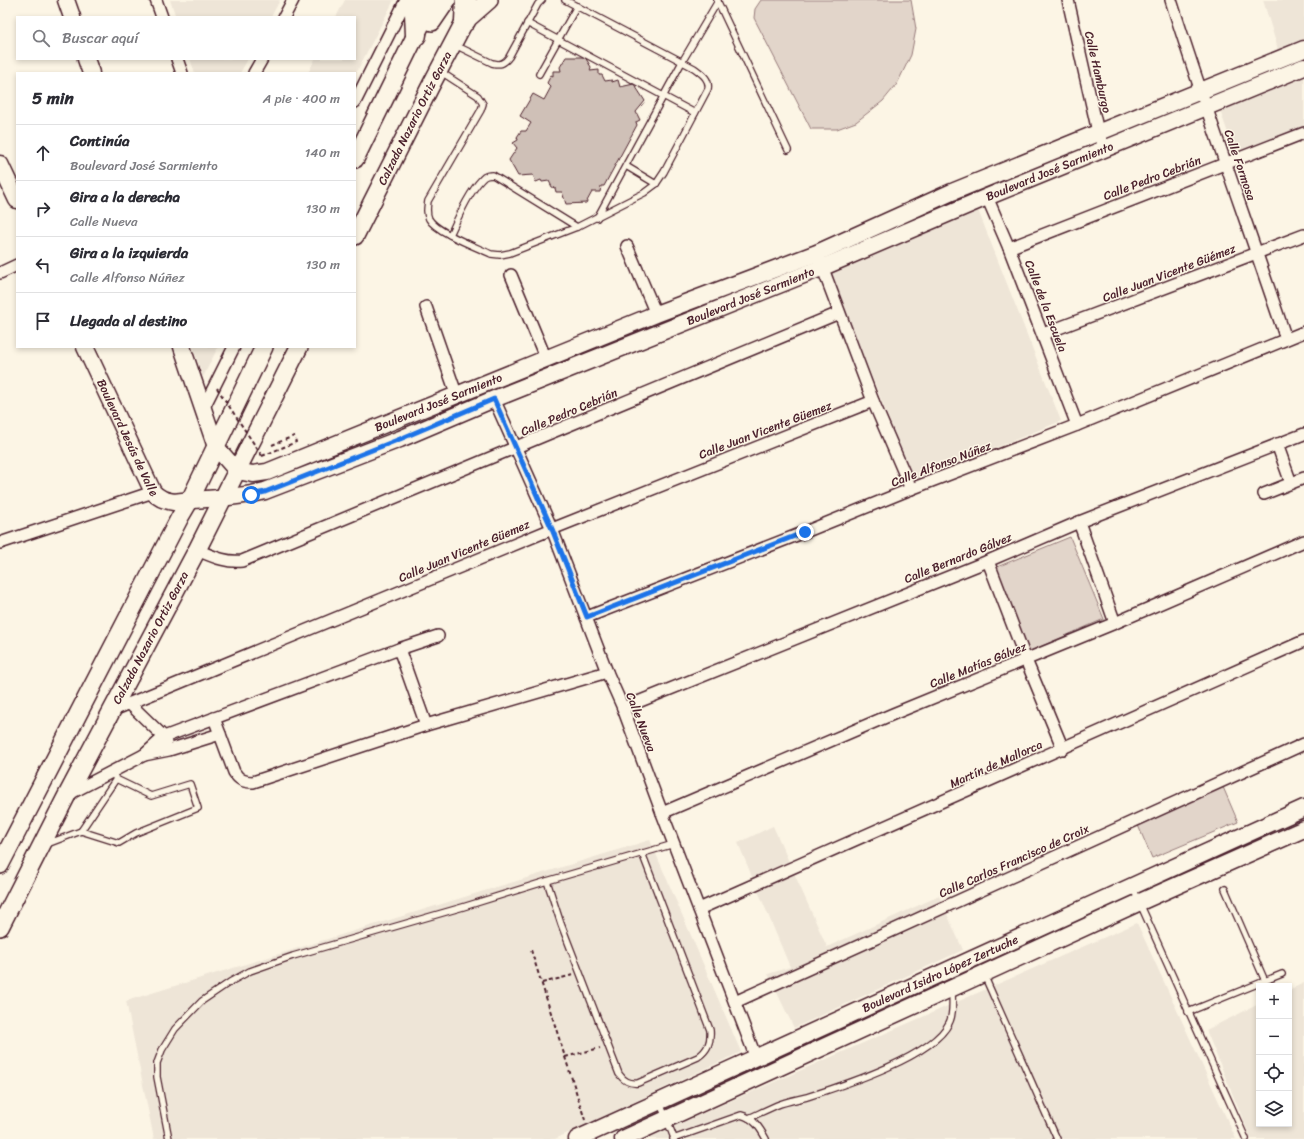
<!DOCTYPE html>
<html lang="es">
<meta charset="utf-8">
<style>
body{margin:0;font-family:Sriracha,sans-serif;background:#f2f2f3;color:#2b2b33}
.controls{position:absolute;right:12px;bottom:12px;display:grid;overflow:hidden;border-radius:0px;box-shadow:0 2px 6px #0003}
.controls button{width:36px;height:36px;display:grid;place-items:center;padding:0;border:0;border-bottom:1px solid #e1e1e2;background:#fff;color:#2b2b33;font:20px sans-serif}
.stop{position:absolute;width:12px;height:12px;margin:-9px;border:3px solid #1a73e8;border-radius:50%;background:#fff}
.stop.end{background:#1a73e8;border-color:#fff;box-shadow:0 1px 4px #0008}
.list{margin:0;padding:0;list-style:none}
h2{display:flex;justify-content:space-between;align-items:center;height:52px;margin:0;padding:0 16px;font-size:17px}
h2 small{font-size:13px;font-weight:400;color:#7c7c81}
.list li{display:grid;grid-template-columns:26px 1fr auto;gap:12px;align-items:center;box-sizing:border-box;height:56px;padding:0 16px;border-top:1px solid #e1e1e2}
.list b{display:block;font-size:15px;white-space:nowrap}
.list p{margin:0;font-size:13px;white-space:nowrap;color:#7c7c81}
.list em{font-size:13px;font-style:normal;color:#7c7c81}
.icon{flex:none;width:22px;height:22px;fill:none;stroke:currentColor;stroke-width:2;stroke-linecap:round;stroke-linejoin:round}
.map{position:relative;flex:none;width:1304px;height:1139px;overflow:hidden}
.search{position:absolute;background:#fff;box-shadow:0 2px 6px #0003;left:16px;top:16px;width:340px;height:44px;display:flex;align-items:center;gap:10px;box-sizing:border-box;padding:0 14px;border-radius:0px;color:#7c7c81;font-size:15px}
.panel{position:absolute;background:#fff;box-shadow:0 2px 6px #0003;left:16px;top:72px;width:340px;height:276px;border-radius:0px}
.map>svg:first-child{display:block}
.built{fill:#eee5d7}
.green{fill:#e2d5ca;stroke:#967a7a}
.building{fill:#cfc0b7;stroke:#4a1f2b}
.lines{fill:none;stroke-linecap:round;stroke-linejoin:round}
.lane-casing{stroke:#4a1f2b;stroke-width:8}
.street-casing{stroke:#4a1f2b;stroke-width:14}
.secondary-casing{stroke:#4a1f2b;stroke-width:19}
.primary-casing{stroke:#4a1f2b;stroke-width:20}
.highway-casing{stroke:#4a1f2b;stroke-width:23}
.path{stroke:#4a1f2b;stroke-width:2;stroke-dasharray:4 3;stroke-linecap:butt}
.lane{stroke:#fcf5e5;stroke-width:5.5}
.street{stroke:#fcf5e5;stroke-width:11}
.secondary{stroke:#fcf5e5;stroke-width:16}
.primary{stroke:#fcf5e5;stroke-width:17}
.highway{stroke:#fcf5e5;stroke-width:20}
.path-bridge{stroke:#4a1f2b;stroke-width:2;stroke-dasharray:4 3;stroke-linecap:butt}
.route{stroke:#1a73e8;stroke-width:5}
.labels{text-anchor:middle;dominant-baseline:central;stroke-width:3;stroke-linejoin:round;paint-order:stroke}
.street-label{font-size:12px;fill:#4a1f2b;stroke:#fcf5e5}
</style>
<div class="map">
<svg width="1304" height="1139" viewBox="0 0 1304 1139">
<rect width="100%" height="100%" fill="#fcf5e5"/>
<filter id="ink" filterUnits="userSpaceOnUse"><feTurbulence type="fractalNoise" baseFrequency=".025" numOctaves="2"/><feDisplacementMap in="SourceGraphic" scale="8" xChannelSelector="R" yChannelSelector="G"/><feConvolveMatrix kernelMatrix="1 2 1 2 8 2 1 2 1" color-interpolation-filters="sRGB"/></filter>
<g filter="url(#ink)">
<g class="built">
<polygon points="170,0 280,0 271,17 176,17"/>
<polygon points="345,0 394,0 355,75 355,73 308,73 315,59 355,59 355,17 336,17"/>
<polygon points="1263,0 1304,0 1304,136 1299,128 1235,153 1217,102 1282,77 1277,46"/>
<polygon points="190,59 248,59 240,73 195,73"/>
<polygon points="978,210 1061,421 914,481 830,273"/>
<polygon points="193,347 218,347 203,377"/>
<polygon points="773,826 827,947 939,896 963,950 794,1028 768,974 790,967 738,843"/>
<polygon points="650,840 741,1052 555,1139 154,1139 126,1001"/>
<polygon points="1137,923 1236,1139 644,1139"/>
<polygon points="1304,983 1304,1139 1251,1139 1206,1030 1259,1004 1259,1124 1289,1124 1289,990"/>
</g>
<g class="green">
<polygon points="761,0 911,0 916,29 911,55 897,84 883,101 856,122 837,129 811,129 754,18 755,9"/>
<polygon points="1070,537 1104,619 1026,653 992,569"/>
<polygon points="1223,787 1238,822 1152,858 1137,823"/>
</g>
<polygon class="building" points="566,57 585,57 591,67 590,71 599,70 599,75 602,75 605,81 612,80 612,82 618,80 620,87 634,84 645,101 636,112 640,120 636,122 637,125 604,186 601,186 600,192 592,192 586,203 566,204 562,192 556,192 555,188 552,187 549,181 542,182 541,180 536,182 533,175 518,176 509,160 517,148 513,143 518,140 517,137 521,131 526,131 531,123 520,116 533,94 544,100 551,87 547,83 551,75 553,76 553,71 561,71 560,67"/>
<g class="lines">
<g class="lane-casing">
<g id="lane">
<polyline points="717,0 788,150"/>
<polyline points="527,23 695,113"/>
<path d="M 455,45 L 492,63 C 500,65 504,64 509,57 L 538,4 L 542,0"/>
<path d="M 441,72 L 478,96 L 483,104 L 481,110 L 428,201 C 427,208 426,213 429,219 C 436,232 476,247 491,254 L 500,255 L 510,253 L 577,227 L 644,193 L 656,184 L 664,172 L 708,89 C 710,79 702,74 694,68 L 565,0"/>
<polyline points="539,74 577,6"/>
<polyline points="626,166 656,184"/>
<polyline points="597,218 682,62 718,1"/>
<path d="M 450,235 C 458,218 469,192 482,179 C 485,175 489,175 493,175 L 577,227"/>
<polyline points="81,831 116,779"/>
<polyline points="47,844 81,831 119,843 136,833 198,808 190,784 151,796 116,779 112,772"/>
<path d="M 547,881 L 561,924 L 619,1074 C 624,1081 629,1084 638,1083 L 698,1057 C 708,1050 711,1042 710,1030 L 642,853"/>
<polyline points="1133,888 1246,1139"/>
<polyline points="1225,889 1265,981"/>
<polyline points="984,975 1057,1139"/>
<polyline points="1188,1012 1282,974"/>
<polyline points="660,1103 674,1138"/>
<path d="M 749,1118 C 760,1113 770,1108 780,1104 C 789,1101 798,1099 807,1097 C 841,1086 933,1057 949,1023 C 954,1014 952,1001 952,990"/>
<polyline points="169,1139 157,1077 157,1063 162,1050 175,1029 202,1001 230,982 250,971 293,956 463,907 547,881 674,844"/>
<path d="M 673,1139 L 741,1115 C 754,1118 760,1128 766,1139"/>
</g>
</g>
<g class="street-casing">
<g id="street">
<polyline points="156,0 162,17"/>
<polyline points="1068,0 1098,132 1105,148"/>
<path d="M 1171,0 C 1207,114 1248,226 1286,339"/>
<polyline points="284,17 293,0"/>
<polyline points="177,59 182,73"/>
<polyline points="254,73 262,59"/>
<polyline points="355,102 406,0"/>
<polyline points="987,197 1009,248 1077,425"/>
<polyline points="627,246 656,314"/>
<polyline points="1009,248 1304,133"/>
<polyline points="820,261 873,401 911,489"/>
<polyline points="0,273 17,265"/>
<polyline points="511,275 546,359"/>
<polyline points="426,307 457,396"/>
<polyline points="1043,334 1304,235"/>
<polyline points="494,399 552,529 607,672 623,708 662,813 756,1058"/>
<polyline points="203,409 234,347"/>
<polyline points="1277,444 1291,483"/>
<polyline points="1264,494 1304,478"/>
<polyline points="1079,522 1115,623"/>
<polyline points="0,543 153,492"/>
<path d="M 197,550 C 212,556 226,563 242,561 L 839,313"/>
<polyline points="988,561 1026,660 1063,749"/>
<polyline points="587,617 805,532 911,489 1077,425 1304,332"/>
<polyline points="399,649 426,725"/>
<polyline points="130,704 164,737 166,743"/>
<polyline points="623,708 988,561 1079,522 1304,434"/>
<polyline points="111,711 552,529 873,401"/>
<path d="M 214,718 L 234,772 C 239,780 244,782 253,782 L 426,725 L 607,672"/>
<polyline points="144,755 169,750 220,734"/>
<polyline points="67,795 144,755 164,737 399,649 438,636"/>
<polyline points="662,813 893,714 1115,623 1304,541"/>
<polyline points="699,909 1304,641"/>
<polyline points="735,1002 1304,744"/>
</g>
</g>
<g class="secondary-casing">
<g id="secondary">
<polyline points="66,0 72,17"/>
<polyline points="86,59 91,73"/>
<polyline points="0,164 17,200"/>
<path id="s1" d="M 85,347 L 153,492 C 159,499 166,501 174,502 C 204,498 235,499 265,491 L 400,439 L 494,399 L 821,268 L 987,197 L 1304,67"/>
<path id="s2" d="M 182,347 L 216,447 L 237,471 L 253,474 L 267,472 L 656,314 L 817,253 L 952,192 L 1304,49"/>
<path id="s3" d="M 577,1139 L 1304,808"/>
<polyline points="623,1139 1140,902 1304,829"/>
</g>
</g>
<g class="primary-casing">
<g id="primary">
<polyline points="465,21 489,0"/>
<polyline points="432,22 447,0"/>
<polyline points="355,159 433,0"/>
<path id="s4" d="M 355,236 L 430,87 L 471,9"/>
<polyline points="0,865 180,517 190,500 264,347"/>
<path id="s5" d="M 0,927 L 67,795 L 197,550 L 299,347"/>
</g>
</g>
<g class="highway-casing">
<g id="highway">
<polyline points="465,21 466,0"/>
<polyline points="416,35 415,13 420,0"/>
</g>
</g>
<g class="path">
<polyline points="262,456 296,442 294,436 272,445"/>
<polyline points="531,950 585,1120"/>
<polyline points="542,983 573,975"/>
<polyline points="565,1057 600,1048"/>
</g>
<use href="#lane" class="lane"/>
<use href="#street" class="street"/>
<use href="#secondary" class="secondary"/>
<use href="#primary" class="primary"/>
<use href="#highway" class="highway"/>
<polyline class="path-bridge" points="217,388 262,456"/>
</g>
</g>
<g class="lines" filter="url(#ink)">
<polyline class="route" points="251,495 265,492 400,439 494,399 552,529 587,617 805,532"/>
</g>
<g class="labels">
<g class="street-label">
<text transform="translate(1098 72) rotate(77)">Calle Hamburgo</text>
<text stroke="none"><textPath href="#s4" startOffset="132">Calzada Nazario Ortiz Garza</textPath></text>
<text transform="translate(1240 165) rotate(71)">Calle Formosa</text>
<text stroke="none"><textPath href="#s1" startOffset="1123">Boulevard José Sarmiento</textPath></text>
<text transform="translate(1152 178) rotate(-21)">Calle Pedro Cebrián</text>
<text transform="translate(1169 273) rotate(-21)">Calle Juan Vicente Güémez</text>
<text stroke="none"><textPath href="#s1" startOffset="799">Boulevard José Sarmiento</textPath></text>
<text transform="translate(1046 306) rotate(69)">Calle de la Escuela</text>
<text stroke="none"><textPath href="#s2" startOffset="353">Boulevard José Sarmiento</textPath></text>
<text transform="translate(569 412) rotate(-23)">Calle Pedro Cebrián</text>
<text transform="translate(765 430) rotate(-21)">Calle Juan Vicente Güemez</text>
<text stroke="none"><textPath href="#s1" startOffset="100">Boulevard Jesús de Valle</textPath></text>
<text transform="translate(941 464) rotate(-21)">Calle Alfonso Núñez</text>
<text transform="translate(464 551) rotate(-23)">Calle Juan Vicente Güemez</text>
<text transform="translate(958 558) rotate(-22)">Calle Bernardo Gálvez</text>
<text stroke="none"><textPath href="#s5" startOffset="326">Calzada Nazario Ortiz Garza</textPath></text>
<text transform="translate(978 665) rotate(-22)">Calle Matías Gálvez</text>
<text transform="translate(641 722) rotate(69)">Calle Nueva</text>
<text transform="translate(996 764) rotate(-24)">Martín de Mallorca</text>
<text transform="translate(1014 861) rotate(-24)">Calle Carlos Francisco de Croix</text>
<text stroke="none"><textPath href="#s3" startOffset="399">Boulevard Isidro López Zertuche</textPath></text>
</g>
</g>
</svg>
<div class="controls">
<button>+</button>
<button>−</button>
<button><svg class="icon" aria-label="locate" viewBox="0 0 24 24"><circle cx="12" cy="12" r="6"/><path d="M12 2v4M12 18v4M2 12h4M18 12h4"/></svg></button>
<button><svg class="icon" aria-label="layers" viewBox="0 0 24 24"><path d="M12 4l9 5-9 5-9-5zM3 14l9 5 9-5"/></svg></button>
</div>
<div class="stop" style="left:251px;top:495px"></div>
<div class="stop end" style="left:805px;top:532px"></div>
<div class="search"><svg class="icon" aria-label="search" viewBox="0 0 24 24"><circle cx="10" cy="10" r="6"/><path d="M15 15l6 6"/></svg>Buscar aquí</div>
<section class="panel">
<h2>5 min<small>A pie · 400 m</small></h2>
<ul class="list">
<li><svg class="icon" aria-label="ahead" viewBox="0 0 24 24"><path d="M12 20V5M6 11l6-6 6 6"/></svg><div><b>Continúa</b><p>Boulevard José Sarmiento</p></div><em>140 m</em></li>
<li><svg class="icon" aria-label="right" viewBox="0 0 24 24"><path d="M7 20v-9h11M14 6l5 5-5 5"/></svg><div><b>Gira a la derecha</b><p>Calle Nueva</p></div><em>130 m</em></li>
<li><svg class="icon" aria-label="left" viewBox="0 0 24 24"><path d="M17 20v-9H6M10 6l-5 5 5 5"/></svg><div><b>Gira a la izquierda</b><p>Calle Alfonso Núñez</p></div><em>130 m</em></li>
<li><svg class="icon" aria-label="arrive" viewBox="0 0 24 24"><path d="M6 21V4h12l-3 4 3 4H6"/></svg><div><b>Llegada al destino</b></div></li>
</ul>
</section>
</div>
